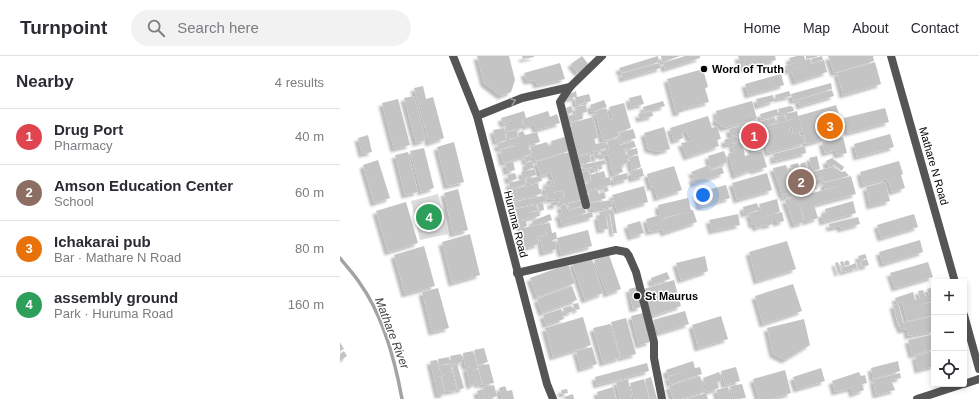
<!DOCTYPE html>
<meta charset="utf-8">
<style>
body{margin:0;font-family:Arial,sans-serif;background:#f2f2f3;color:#2b2b33}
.controls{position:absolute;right:12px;bottom:12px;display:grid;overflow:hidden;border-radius:4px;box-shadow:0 2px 6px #0003}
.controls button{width:36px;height:36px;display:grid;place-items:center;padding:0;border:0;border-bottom:1px solid #e1e1e2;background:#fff;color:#2b2b33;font:20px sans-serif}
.you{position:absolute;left:363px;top:139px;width:14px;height:14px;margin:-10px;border:3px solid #fff;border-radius:50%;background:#1a73e8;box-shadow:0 0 0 6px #1a73e833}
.badge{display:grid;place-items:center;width:26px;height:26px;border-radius:50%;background:#d93025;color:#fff;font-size:13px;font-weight:700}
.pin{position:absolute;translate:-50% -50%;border:2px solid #fff;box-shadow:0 1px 4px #0006}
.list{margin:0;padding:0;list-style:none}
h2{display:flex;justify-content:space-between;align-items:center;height:52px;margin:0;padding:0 16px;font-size:17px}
h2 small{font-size:13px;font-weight:400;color:#7c7c81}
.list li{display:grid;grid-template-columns:26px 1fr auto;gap:12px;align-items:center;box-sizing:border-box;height:56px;padding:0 16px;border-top:1px solid #e1e1e2}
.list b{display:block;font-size:15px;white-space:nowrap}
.list p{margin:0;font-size:13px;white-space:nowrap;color:#7c7c81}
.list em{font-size:13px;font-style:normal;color:#7c7c81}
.icon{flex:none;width:22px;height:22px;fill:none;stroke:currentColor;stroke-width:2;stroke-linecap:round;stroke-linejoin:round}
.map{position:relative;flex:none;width:639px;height:343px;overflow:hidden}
header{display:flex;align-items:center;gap:24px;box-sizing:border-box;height:56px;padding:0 20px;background:#fff;border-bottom:1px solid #e1e1e2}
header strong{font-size:19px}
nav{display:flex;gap:22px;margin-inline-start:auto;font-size:14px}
.search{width:280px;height:36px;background:#f2f2f3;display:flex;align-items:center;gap:10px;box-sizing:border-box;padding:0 14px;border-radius:22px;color:#7c7c81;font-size:15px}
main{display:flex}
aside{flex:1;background:#fff}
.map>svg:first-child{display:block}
.green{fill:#dcdcdc}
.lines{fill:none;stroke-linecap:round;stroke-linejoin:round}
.stream{stroke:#a3a3a3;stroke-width:3.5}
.building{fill:#c4c4c4;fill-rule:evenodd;filter:url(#shadow)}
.minor{stroke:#555;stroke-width:8}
.oneway{stroke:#999}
.poi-dot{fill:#000;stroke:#fff;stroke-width:1.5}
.labels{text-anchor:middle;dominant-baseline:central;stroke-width:3;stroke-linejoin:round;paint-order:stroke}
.poi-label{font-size:11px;font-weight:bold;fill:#000;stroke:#fff;text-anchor:start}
.street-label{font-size:11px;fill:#000;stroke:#fff}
.water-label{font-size:12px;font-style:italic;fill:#444;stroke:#fff}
</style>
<header>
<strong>Turnpoint</strong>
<div class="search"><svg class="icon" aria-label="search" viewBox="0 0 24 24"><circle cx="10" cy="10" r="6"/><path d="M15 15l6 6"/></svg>Search here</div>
<nav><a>Home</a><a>Map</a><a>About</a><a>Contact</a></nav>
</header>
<main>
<aside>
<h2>Nearby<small>4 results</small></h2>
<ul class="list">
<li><span class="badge" style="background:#e0444e">1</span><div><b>Drug Port</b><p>Pharmacy</p></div><em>40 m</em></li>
<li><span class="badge" style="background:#8d6e63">2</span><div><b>Amson Education Center</b><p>School</p></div><em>60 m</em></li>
<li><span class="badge" style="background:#e8710a">3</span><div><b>Ichakarai pub</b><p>Bar · Mathare N Road</p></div><em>80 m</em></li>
<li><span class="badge" style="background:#2e9e5b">4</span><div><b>assembly ground</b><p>Park · Huruma Road</p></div><em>160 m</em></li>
</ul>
</aside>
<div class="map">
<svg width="639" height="343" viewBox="0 0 639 343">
<defs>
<filter id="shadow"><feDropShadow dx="-3.5" dy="3.5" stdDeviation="1" flood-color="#0004"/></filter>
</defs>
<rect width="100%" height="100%" fill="#fff"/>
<polygon class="green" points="98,138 108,178 80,184 71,145"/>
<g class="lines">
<path class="stream" d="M 0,202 C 6,210 14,218 19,226 C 43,259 55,304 62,343"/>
</g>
<g class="building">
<polygon points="137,0 169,0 175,24 171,36 161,40 144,27"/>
<polygon points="182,0 194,0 194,1 183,3"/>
<polygon points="242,0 249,9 238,17 231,8"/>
<polygon points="318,0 319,6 281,17 279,12"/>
<polygon points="321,0 340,0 322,6"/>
<polygon points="345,0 360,0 360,2 325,13 323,7"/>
<polygon points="398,0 435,0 436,4 402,13"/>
<polygon points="457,0 464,0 465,4 470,3 471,8 484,4 487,16 455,26 451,14 468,9 446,15 445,10 463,5 451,8 449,2"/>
<polygon points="466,0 477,0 477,1 466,3"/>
<polygon points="482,0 483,4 472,7 471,3"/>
<polygon points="488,0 533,0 534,5 494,17"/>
<polygon points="535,6 541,28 503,39 497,17"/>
<polygon points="220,7 225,23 197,29 195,24 187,25 184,17"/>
<polygon points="319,7 321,12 283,23 281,18"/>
<polygon points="363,13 368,31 365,32 369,46 342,53 342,56 336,57 327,23"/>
<polygon points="441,18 444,29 408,39 405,28"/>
<polygon points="491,27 492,33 453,45 451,38"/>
<polygon points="83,30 86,43 93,41 104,82 89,87 74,32"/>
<polygon points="492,34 494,40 460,50 458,44"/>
<polygon points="236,35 237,41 249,38 251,45 245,47 244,43 244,47 236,49 235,41 225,44 223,41"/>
<polygon points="449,35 451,40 436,43 435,39"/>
<polygon points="301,39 304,48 291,51 289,42"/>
<polygon points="433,39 434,45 418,50 416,43"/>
<polygon points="74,40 86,84 76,87 64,42"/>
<polygon points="58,43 70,89 54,93 42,47"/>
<polygon points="264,44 267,51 252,56 250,49"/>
<polygon points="323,45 325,50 304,56 303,51"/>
<polygon points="412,45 417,63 384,72 375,65 377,61 376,55"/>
<polygon points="284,47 291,72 278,76 279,80 263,85 255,56 266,52 270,64 273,63 269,51"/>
<polygon points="246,49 247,56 242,57 243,63 228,66 227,60 236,58 235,51"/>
<path d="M 496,49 L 505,77 L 466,88 L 465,83 L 475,80 L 465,83 L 459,61 L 462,75 L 459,76 L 460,80 L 463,79 L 465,87 L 428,97 L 420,72 L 454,63 L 447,64 L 446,58 L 457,55 L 458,60 ZM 452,71 L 453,76 L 458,76 L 451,77 L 450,73 L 447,74 Z"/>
<polygon points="231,50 233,56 228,58 226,52"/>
<polygon points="450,50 453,51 454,55 440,58 438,53"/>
<polygon points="545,52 549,66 508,77 504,62"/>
<polygon points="437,53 438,59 421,63 420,58"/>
<polygon points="184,55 186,62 208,55 210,61 217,58 220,67 196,74 194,68 185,71 182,63 183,72 166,75 165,68 173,68 173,65 163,68 161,62"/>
<polygon points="312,55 313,60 300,63 298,58"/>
<polygon points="444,59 446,65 438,67 437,61"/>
<polygon points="368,60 372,72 377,70 381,83 377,84 379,90 347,101 341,87 351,85 346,75 342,77 343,82 334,85 330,72"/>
<polygon points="253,61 258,82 254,83 256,88 266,86 267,92 238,99 237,93 233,93 230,76 233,75 231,67"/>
<polygon points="435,62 436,67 423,71 421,65"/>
<polygon points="416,64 417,67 405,71 403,68"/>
<polygon points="401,70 403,77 391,80 389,73"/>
<polygon points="324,71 330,93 319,96 308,93 304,77"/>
<polygon points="164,72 166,84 156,86 153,74"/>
<polygon points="293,73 296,82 282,86 279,77"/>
<polygon points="418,73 423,94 412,97 411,91 418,89 414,90 412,83 414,81 401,85 399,79"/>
<polygon points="177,74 178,81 167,83 166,76"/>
<polygon points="183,75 185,79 197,76 200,86 188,89 191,98 163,107 160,94 179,89 178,87 159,93 157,88 181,80 179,81 178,77"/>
<polygon points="550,78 554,91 517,101 514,88"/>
<polygon points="28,79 32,96 22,98 18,82"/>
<polygon points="396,80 398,86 386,89 384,84"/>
<polygon points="225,81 229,95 195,105 190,91 207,86 208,90 212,89 211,85"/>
<polygon points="503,81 507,97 497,99 496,94 485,97 482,86"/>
<polygon points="279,82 280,89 294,85 296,91 283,94 285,95 286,102 280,104 287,102 288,107 281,109 283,116 273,119 267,94 269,92 267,85"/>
<polygon points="412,84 414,90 409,91 407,85"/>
<polygon points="402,85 405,100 422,95 427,111 414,115 413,113 395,120 388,98 394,96 392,88"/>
<polygon points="114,86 124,126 107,130 97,91"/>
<polygon points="465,90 466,97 434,105 433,98"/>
<polygon points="84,92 94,132 81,136 70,95"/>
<polygon points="297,92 298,98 288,101 287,95"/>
<polygon points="267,94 268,99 262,101 260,95"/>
<polygon points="258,95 259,102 255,103 253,96"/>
<polygon points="384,95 388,106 371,113 368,100"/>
<polygon points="68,96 78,136 65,139 55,99"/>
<polygon points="229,96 242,144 220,148 219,143 225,142 223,134 216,136 211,117 201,120 202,125 187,128 186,123 201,120 196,106"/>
<polygon points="250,98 251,106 238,108 237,101"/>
<polygon points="191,99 192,104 186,106 184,101"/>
<polygon points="298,99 301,111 292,114 289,102"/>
<polygon points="477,100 480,113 473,115 469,102"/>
<polygon points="492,102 504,111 502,115 494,109 488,111 486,105"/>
<polygon points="38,104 50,142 34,147 23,109"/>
<polygon points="265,104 266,108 261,109 262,113 259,114 258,110 243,113 242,109"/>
<polygon points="173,105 175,114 167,116 165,108"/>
<polygon points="192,105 194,112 186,114 186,107"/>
<polygon points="559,105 563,118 561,119 565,132 552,136 547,123 523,129 520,116"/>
<polygon points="465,106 467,112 470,112 471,116 493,111 502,116 505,115 509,120 484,126 482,121 487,120 473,123 472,119 466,121 460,108"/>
<polygon points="458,107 460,113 452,115 450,109"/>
<polygon points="369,109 370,115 382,111 384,117 354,128 352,122 355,121 351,116"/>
<polygon points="446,109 451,124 453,123 451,118 463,114 465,122 472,120 473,124 446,131 456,129 457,135 442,139 433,112"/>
<polygon points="334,110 342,134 317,142 314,130 311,132 307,118"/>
<polygon points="254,112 255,116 250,118 249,113"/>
<polygon points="302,112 304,120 292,123 290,116"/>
<polygon points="195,113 196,119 183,122 181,116"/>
<polygon points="248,114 251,123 244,125 241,116"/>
<polygon points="264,115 266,122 260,123 270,121 271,129 247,134 245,128 252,125 250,119"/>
<polygon points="175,117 177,123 169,125 167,119"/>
<polygon points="287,117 288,123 274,127 272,121"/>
<polygon points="427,117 432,134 397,144 392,127"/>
<polygon points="511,120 516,138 474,149 478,162 466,166 459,147 464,166 454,169 445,144 500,130 484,133 484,127"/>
<polygon points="482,122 483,126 476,129 475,124"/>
<polygon points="185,123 186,128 170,132 169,127"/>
<polygon points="211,124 212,129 207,130 206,126"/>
<polygon points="472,126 472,130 476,129 477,133 473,134 471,131 472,135 468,136 467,132 465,133 466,137 444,142 443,139 460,135 459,130"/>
<polygon points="545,126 550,145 530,150 526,131"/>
<polygon points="198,127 199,133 201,133 201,138 173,144 170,134"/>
<polygon points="212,129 214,137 212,137 223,135 224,142 208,144 207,139 206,139 207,145 175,152 174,146 206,139 204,131"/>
<polygon points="386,129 390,142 360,151 356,137"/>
<polygon points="304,130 308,146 277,155 272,139"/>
<polygon points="267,131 269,135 264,136 263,132"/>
<polygon points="118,133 128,174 113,178 104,137"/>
<polygon points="257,133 259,138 264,136 266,142 249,147 247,142 250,141 248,136"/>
<path d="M 348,142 L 351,154 L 353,154 L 357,166 L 324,177 L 323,173 L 309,176 L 306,163 L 320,159 L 318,149 ZM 347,156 L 321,164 L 321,162 Z"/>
<polygon points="437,143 440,156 411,164 409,158 421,154 419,148"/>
<polygon points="242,144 243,150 229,153 228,148"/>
<polygon points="272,144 273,151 251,154 250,147"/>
<polygon points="217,145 218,149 211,150 211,146"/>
<polygon points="513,145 516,157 483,166 481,158 486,157 485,153"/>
<polygon points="66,146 78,187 48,196 36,155"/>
<polygon points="203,147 204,154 199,155 200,160 179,164 175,153 196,149 198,154 188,157 199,155 198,149"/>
<polygon points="417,147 419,154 404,158 403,151"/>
<polygon points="226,148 228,155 244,150 246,157 221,165 218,158 222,157 220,150"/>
<polygon points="273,153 277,177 273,177 270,158 266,159 268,173 260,174 257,160 260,160 259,156"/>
<polygon points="252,156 253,161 222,169 220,165"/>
<polygon points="442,156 444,165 437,167 435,164 432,164 433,168 425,170 424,167 424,169 416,172 415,168 412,169 411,164"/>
<polygon points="210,158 212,164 193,170 192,165"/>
<polygon points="398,158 400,169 372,175 369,164"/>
<polygon points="574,158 578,171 541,182 537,169"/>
<polygon points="518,161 520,168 501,173 500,170 490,172 489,168"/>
<polygon points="184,164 186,165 187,170 182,172 210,167 212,177 216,176 217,183 212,184 213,186 216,185 217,193 203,197 200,181 207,179 205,173 206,179 197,181 199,188 186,192 179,166"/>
<polygon points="300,165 304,177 291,181 287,169"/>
<polygon points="248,174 252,190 221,198 217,182"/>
<polygon points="130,178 140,219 112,227 102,186"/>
<polygon points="580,184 583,196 543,208 539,196"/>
<polygon points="447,185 456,213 417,225 409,196"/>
<polygon points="84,190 95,230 65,238 54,199"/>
<polygon points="525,198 527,202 520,205 518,200"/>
<polygon points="269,199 281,233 267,238 254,204"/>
<polygon points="251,200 263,237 245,244 232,207"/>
<polygon points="365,200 368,215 341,224 336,207"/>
<polygon points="527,203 529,209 522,211 521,205"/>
<circle cx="507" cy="207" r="2.5"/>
<polygon points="503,205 505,210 502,211 500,206"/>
<polygon points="498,206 501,216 498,217 495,207"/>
<polygon points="520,206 521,211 518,212 517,207"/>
<polygon points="588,206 593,221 555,232 550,217"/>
<polygon points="516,207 517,212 503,216 501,212 505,211 506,213 505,211"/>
<polygon points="228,208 235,227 197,241 190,222"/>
<polygon points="327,216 330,223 312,228 311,222"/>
<polygon points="334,224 341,250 312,260 304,233"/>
<polygon points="453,228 462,255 423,268 415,240"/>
<polygon points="232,230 237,244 202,257 197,243"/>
<polygon points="297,231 301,251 293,253 289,233"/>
<polygon points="594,231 594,245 573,250 594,246 594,259 567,265 562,246 558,247 563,267 594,260 594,275 568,280 567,273 561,274 559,268 558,268 553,249 557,248 555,242 573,236 575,244 580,242 578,235 583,234 585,240 589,239 587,233"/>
<polygon points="98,232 109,272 92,276 82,236"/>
<polygon points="238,247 240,253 235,254 233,248"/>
<polygon points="231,250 233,255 225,258 223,252"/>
<polygon points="221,253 224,263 206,269 203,259"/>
<polygon points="345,255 349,268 319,277 313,264"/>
<polygon points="303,257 310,286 299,289 291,260"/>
<polygon points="381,260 388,283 358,292 352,269"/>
<polygon points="243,261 251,289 213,301 205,272"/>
<polygon points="286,262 296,298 281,302 271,266"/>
<polygon points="464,263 470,289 445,304 433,298 427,272"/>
<polygon points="270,268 280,302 263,307 253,272"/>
<polygon points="594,278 594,293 572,299 568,284"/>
<polygon points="0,286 4,293 0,295"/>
<polygon points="252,291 257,308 241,313 236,295"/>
<polygon points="144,292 148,306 138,309 134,294"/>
<polygon points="4,295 7,300 0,305 0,298"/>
<polygon points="133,295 138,312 132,315 138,313 142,328 138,329 138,326 135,327 133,317 135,328 130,330 126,312 131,310 125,310 123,297"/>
<polygon points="594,295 594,310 578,314 575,300"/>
<polygon points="121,298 123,306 112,308 110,300"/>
<polygon points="109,301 110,307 99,310 98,303"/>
<polygon points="97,304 101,320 96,321 101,321 105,338 98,339 90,305"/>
<polygon points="353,305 355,312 360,311 362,318 330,328 328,321 346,315 328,320 326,314"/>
<polygon points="558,305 560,315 533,323 531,312"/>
<polygon points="307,307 309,315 257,329 255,321"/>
<polygon points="110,308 117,334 105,336 104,331 110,330 104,331 102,320 107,318 101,319 99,310"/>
<polygon points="117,308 124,332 118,334 112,309"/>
<polygon points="149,308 154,327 143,329 138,310"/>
<polygon points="396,311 400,325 385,329 381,315"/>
<polygon points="481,312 485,325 457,333 453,321"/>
<polygon points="445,314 451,337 431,343 419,343 413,323"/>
<polygon points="379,316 382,325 377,326 379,332 367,336 363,322"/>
<polygon points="519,316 521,320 525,319 527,327 522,328 524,334 513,338 511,332 495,336 492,325"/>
<polygon points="560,317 561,322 551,324 555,334 536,339 533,324"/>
<polygon points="360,320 365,336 341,343 333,343 329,330"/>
<polygon points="311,321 317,343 310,343 305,323"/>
<polygon points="288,323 292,343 280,343 276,326"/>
<polygon points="304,323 309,343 294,343 290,327"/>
<polygon points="402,328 406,342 393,343 390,330"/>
<polygon points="154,329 157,340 151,342 149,338 150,343 146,343 143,331"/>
<polygon points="165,330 167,335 172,334 174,343 162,343 159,332"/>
<polygon points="273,331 276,343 259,343 257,336"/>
<polygon points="388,331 391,343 379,343 376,334"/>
<polygon points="143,333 146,343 139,343 137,335"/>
<polygon points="227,333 228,337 222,338 221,334"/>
<polygon points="366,337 368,343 347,343"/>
<polygon points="233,338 234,343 225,343 224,341"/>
</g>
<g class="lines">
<g class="minor">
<polyline points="113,0 137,60 207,328 213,343"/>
<polyline points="551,0 615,226"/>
<polyline points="137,60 182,42 230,31"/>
<polyline points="246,149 220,46 230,31 262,0"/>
<polyline points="177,217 276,194 286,196 289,200 296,216 314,286 314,302 322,343"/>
<polyline points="624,259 639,313"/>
<polyline points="624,328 639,323"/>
<polyline points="577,343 623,328"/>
</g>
</g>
<defs><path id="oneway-chevron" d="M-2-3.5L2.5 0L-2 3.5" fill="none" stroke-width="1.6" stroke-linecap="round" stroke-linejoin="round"/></defs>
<use class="oneway" href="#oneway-chevron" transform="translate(173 45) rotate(-20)"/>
<g class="poi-dot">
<circle cx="364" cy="13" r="4"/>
<circle cx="297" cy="240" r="4"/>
</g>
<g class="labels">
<g class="poi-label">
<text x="372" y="13">Word of Truth</text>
<text x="305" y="240">St Maurus</text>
</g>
<g class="street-label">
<text transform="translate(594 110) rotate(74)">Mathare N Road</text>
<text transform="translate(176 168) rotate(76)">Huruma Road</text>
</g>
<g class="water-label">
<text transform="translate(52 277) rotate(69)">Mathare River</text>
</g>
</g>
</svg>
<div class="controls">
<button>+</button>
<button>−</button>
<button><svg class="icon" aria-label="locate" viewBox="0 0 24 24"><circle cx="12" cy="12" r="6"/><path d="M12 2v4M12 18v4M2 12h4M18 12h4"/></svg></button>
</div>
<div class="you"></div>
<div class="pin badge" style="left:414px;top:80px;background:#e0444e">1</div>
<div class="pin badge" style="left:461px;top:126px;background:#8d6e63">2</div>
<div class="pin badge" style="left:490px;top:70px;background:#e8710a">3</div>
<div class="pin badge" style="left:89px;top:161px;background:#2e9e5b">4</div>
</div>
</main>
